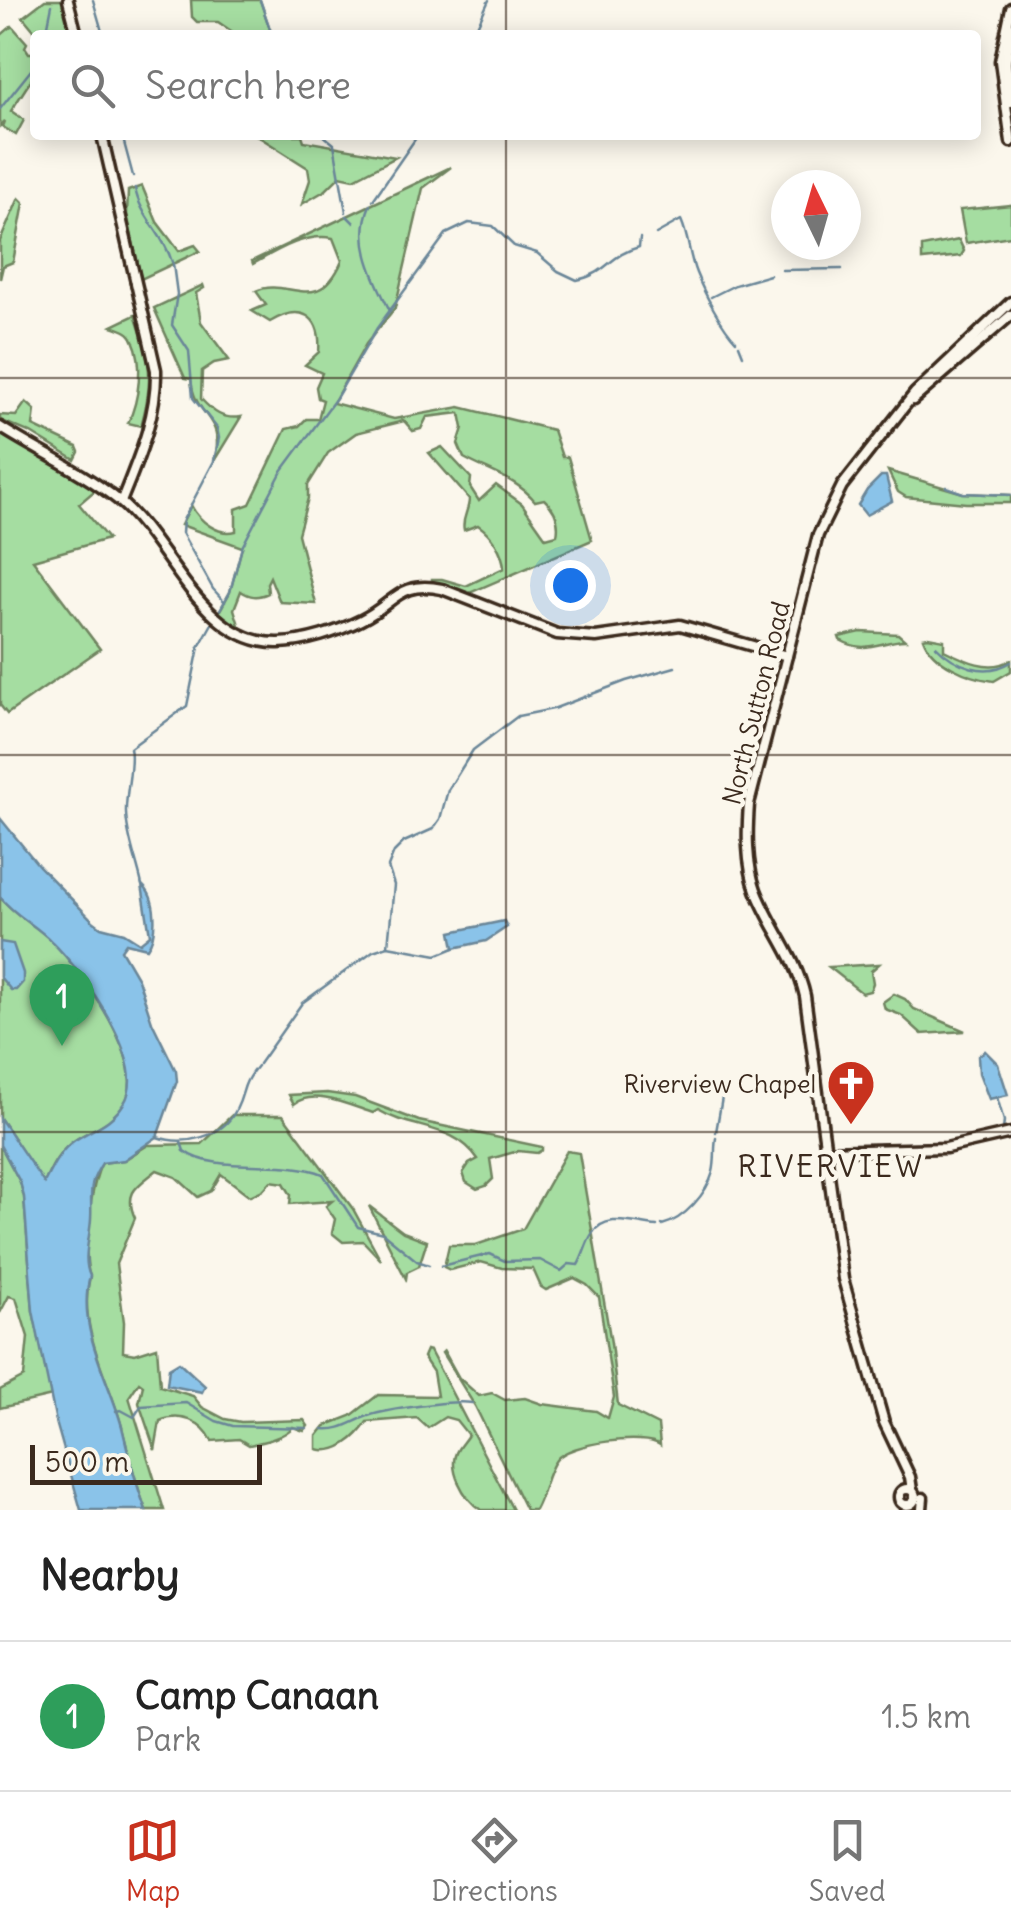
<!DOCTYPE html>
<style>
body{margin:0;font-family:Delius,sans-serif;background:#f2f2f2;color:#222}
.compass{position:absolute;left:771px;top:170px;width:90px;height:90px;border-radius:50%;background:#fff;box-shadow:0 5px 25px #0003;rotate:355deg}
.scale{position:absolute;left:30px;bottom:25px;width:232px;box-sizing:border-box;padding-left:10px;border:5px solid #3b2a1e;border-top:0;font-size:28px;line-height:35px;white-space:nowrap;color:#3b2a1e;-webkit-text-stroke:8px #fbf7ec;paint-order:stroke}
.you{position:absolute;left:570px;top:585px;width:35px;height:35px;margin:-25px;border:8px solid #fff;border-radius:50%;background:#1a73e8;box-shadow:0 0 0 15px #1a73e833}
.badge{display:grid;place-items:center;width:65px;height:65px;border-radius:50%;background:#c8321e;color:#fff;font-size:32px;font-weight:700}
.pin{position:absolute;translate:-50% -82px;filter:drop-shadow(0 2px 5px #0008)}
.pin::after{content:'';position:absolute;top:52px;width:35px;height:30px;background:inherit;clip-path:polygon(0 0,100% 0,50% 100%)}
.list{margin:0;padding:0;list-style:none}
h2{display:flex;justify-content:space-between;align-items:center;height:130px;margin:0;padding:0 40px;font-size:42px}
h2 small{font-size:32px;font-weight:400;color:#767676}
.list li{display:grid;grid-template-columns:65px 1fr auto;gap:30px;align-items:center;box-sizing:border-box;height:150px;padding:0 40px;border-top:2px solid #e0e0e0}
.list b{display:block;font-size:38px;white-space:nowrap}
.list p{margin:0;font-size:32px;white-space:nowrap;color:#767676}
.list em{font-size:32px;font-style:normal;color:#767676}
.icon{flex:none;width:55px;height:55px;fill:none;stroke:currentColor;stroke-width:2;stroke-linecap:round;stroke-linejoin:round}
.map{position:relative;flex:none;width:1011px;height:1510px;overflow:hidden}
.search{position:absolute;background:#fff;box-shadow:0 5px 25px #0003;left:30px;right:30px;top:30px;height:110px;display:flex;align-items:center;gap:25px;box-sizing:border-box;padding:0 35px;border-radius:10px;color:#767676;font-size:38px}
.sheet{height:280px;background:#fff}
nav{display:flex;justify-content:space-around;align-items:center;box-sizing:border-box;height:140px;border-top:2px solid #e0e0e0;background:#fff;font-size:28px;color:#767676}
nav a{display:grid;justify-items:center;gap:5px}
nav .on{color:#c8321e}
.map>svg:first-child{display:block}
.green{fill:#a5dda1;stroke:#708460;stroke-width:2.5}
.water{fill:#8ac3e9;stroke:#6a8698;stroke-width:2.5}
.lines{fill:none;stroke-linecap:round;stroke-linejoin:round}
.stream{stroke:#6a8698;stroke-width:2.5}
.secondary-casing{stroke:#3b2a1e;stroke-width:15}
.secondary{stroke:#fbf7ec;stroke-width:8}
.grid{fill:none;stroke:#3b2a1e;stroke-width:2.5;stroke-opacity:0.55}
.labels{text-anchor:middle;dominant-baseline:central;stroke-width:9;stroke-linejoin:round;paint-order:stroke}
.street-label{font-size:25px;fill:#3b2a1e;stroke:#fbf7ec}
.poi-label{font-size:25px;fill:#3b2a1e;stroke:#fbf7ec;text-anchor:end}
.quarter-label{font-size:30px;letter-spacing:2.5px;fill:#3b2a1e;stroke:#fbf7ec}
</style>
<div class="map">
<svg width="1011" height="1510" viewBox="0 0 1011 1510">
<rect width="100%" height="100%" fill="#fbf7ec"/>
<filter id="ink" filterUnits="userSpaceOnUse"><feTurbulence type="fractalNoise" baseFrequency=".01" numOctaves="2"/><feDisplacementMap in="SourceGraphic" scale="20" xChannelSelector="R" yChannelSelector="G"/><feConvolveMatrix kernelMatrix="1 2 1 2 8 2 1 2 1" color-interpolation-filters="sRGB"/></filter>
<g filter="url(#ink)">
<g class="green">
<polygon points="45,0 64,0 73,35 38,35 23,17"/>
<polygon points="191,0 260,0 272,35 237,35 218,22 197,22 192,17"/>
<polygon points="12,26 27,43 25,47 29,53 35,53 35,74 11,111 24,120 16,135 3,127 5,121 0,126 0,36"/>
<polygon points="256,135 302,135 304,141 396,157 354,179 340,176 326,190 302,204 310,180 308,168"/>
<path d="M 451,167 L 423,188 L 395,308 L 366,344 L 333,403 L 394,419 L 460,407 L 553,430 L 562,457 L 568,457 L 592,540 L 465,595 L 432,585 L 432,579 L 442,579 L 466,586 L 504,568 C 503,551 491,534 478,525 L 464,530 C 461,519 469,511 469,499 L 429,453 L 442,447 L 471,478 L 470,487 L 479,501 L 496,485 L 522,504 L 546,538 L 557,535 C 560,521 555,509 544,499 L 535,501 C 516,478 489,472 464,458 L 458,444 L 463,428 L 460,413 L 427,417 L 421,429 L 413,431 L 404,421 L 356,433 L 328,453 L 308,485 L 308,498 L 298,534 L 316,604 L 280,602 L 270,577 L 267,583 L 268,593 C 257,598 250,597 241,591 L 234,609 L 239,625 L 234,628 L 218,614 L 230,592 L 242,547 L 181,525 L 191,505 C 199,521 218,536 236,531 L 236,509 L 250,504 L 286,429 L 299,426 L 306,419 L 318,419 L 323,400 L 318,398 L 316,387 L 322,373 L 305,365 L 319,352 C 322,315 301,303 270,322 L 252,311 L 266,305 L 256,291 C 287,276 318,317 342,261 L 333,238 C 306,232 276,251 253,264 L 252,261 Z"/>
<polygon points="142,186 157,222 179,251 195,245 200,251 141,279 127,214 128,191"/>
<polygon points="19,198 24,203 13,262 3,266 0,279 0,241"/>
<polygon points="1011,205 1011,236 966,243 960,210"/>
<polygon points="959,240 964,251 961,256 922,260 922,247"/>
<path d="M 203,285 L 204,288 L 196,293 L 201,322 L 229,360 L 214,363 L 202,371 L 201,399 C 213,412 223,420 241,417 L 214,461 C 227,416 194,419 191,379 L 185,378 L 154,308 Z"/>
<path d="M 135,315 C 151,360 154,380 141,426 L 128,423 C 139,400 144,363 133,340 C 130,331 120,329 112,326 Z"/>
<polygon points="26,402 35,410 33,426 77,447 79,452 75,460 31,433 0,420 0,415 16,416"/>
<polygon points="0,426 99,487 79,504 108,539 33,560 100,649 7,714 0,705"/>
<polygon points="888,471 963,493 1011,495 1011,503 966,503 906,497 898,492"/>
<path d="M 861,632 L 898,634 L 905,640 C 879,641 867,655 840,640 L 839,637 Z"/>
<path d="M 928,637 L 944,640 L 944,650 C 964,660 990,673 1011,660 L 1011,671 L 994,681 C 969,678 932,663 923,638 Z"/>
<path d="M 0,897 C 15,916 36,925 53,942 C 81,970 150,1064 124,1104 C 111,1124 93,1128 75,1140 C 59,1151 51,1167 44,1184 L 0,1118 Z"/>
<polygon points="879,964 871,971 873,983 870,991 862,993 829,967"/>
<polygon points="894,994 905,999 914,1009 965,1031 922,1034 901,1015 885,1009 883,1002"/>
<path d="M 327,1093 L 355,1097 L 419,1121 L 542,1147 L 542,1150 L 537,1153 L 518,1151 L 490,1159 L 493,1179 L 486,1186 L 477,1189 L 466,1182 L 463,1173 L 469,1164 L 478,1159 C 453,1123 413,1131 378,1110 L 373,1113 C 351,1106 314,1088 294,1104 L 289,1095 Z"/>
<path d="M 232,1115 L 283,1115 L 353,1209 L 381,1260 L 363,1241 L 343,1242 L 332,1233 L 335,1219 L 326,1206 L 332,1201 L 290,1204 L 291,1195 L 284,1183 L 271,1181 L 263,1190 L 250,1196 L 221,1174 L 211,1191 L 198,1197 L 176,1177 L 157,1170 C 139,1185 123,1191 135,1218 L 116,1264 L 124,1322 L 123,1352 L 135,1354 L 157,1347 L 160,1386 L 193,1396 L 202,1407 L 225,1419 L 241,1422 L 304,1420 L 308,1426 L 304,1431 L 293,1427 C 283,1438 263,1442 249,1445 L 239,1439 L 212,1441 C 203,1421 180,1412 160,1421 L 155,1450 L 139,1403 L 143,1385 L 139,1382 L 129,1397 L 164,1510 L 146,1510 C 135,1482 129,1456 122,1427 C 109,1378 77,1329 90,1276 C 82,1258 91,1180 102,1163 L 124,1160 L 148,1145 L 202,1144 Z"/>
<polygon points="0,1145 20,1182 24,1197 33,1311 52,1396 0,1408 0,1390 24,1377 28,1337 16,1298 9,1296 0,1313"/>
<path d="M 567,1151 L 579,1153 L 611,1343 L 618,1405 L 658,1425 L 660,1445 C 645,1433 568,1443 556,1460 C 546,1473 544,1495 535,1510 L 526,1510 L 475,1406 L 442,1353 L 444,1351 L 459,1378 L 479,1396 L 492,1393 L 505,1400 L 525,1398 L 542,1404 L 596,1411 L 608,1418 L 614,1397 L 599,1297 L 587,1285 L 574,1278 L 546,1290 L 541,1287 L 533,1269 L 502,1268 L 481,1262 L 450,1270 L 444,1267 L 449,1245 L 476,1245 L 523,1229 Z"/>
<polygon points="369,1206 403,1232 427,1241 419,1266 407,1272 406,1279"/>
<path d="M 426,1350 L 430,1351 L 513,1510 L 481,1510 C 464,1499 446,1468 458,1449 C 461,1444 465,1440 468,1435 L 456,1420 L 445,1417 L 428,1428 L 417,1418 L 367,1422 C 357,1438 337,1455 317,1449 L 317,1436 L 325,1426 L 351,1416 L 378,1395 L 437,1396 L 433,1372 L 423,1357 Z"/>
</g>
<g class="water">
<polygon points="881,476 886,476 892,501 866,515 858,505 867,490"/>
<path d="M 0,818 L 39,866 L 93,921 L 101,927 L 124,933 L 140,943 L 150,935 L 142,885 C 157,897 158,933 147,948 L 126,943 L 121,950 L 138,979 L 152,1022 L 176,1071 L 177,1081 L 157,1137 L 124,1160 L 102,1163 C 98,1170 93,1177 92,1186 C 90,1197 92,1208 91,1219 C 90,1238 82,1259 90,1276 C 76,1329 109,1378 122,1427 C 129,1456 135,1482 146,1510 L 81,1510 L 56,1422 L 33,1311 L 24,1197 L 20,1182 L 0,1145 L 0,1118 L 44,1183 C 52,1167 60,1150 75,1140 C 94,1128 112,1123 124,1103 C 150,1063 81,970 52,942 C 36,925 15,916 0,897 Z"/>
<polygon points="504,921 507,927 486,941 454,948 451,932"/>
<polygon points="0,942 13,944 23,973 23,982 16,990 11,990 0,977"/>
<polygon points="985,1051 998,1064 1008,1095 989,1099 979,1073 978,1056"/>
<polygon points="179,1362 205,1386 202,1392 167,1385 169,1368"/>
</g>
<g class="lines">
<g class="stream">
<polyline points="93,0 103,35"/>
<polyline points="260,0 272,35"/>
<polyline points="46,35 52,5"/>
<polyline points="473,35 489,0"/>
<polyline points="0,109 35,65"/>
<polyline points="122,135 133,176"/>
<polyline points="323,135 334,144 346,212"/>
<path d="M 135,188 C 140,217 164,234 172,262"/>
<polyline points="373,200 418,135"/>
<path d="M 370,205 C 354,242 374,278 390,311"/>
<polyline points="347,216 354,223"/>
<path d="M 656,234 L 681,220 C 689,238 689,256 696,273 C 704,293 722,327 736,341"/>
<polyline points="173,264 177,294 172,325 189,351 193,398 217,428 219,438 214,461 183,520 182,533 213,589 225,602"/>
<polyline points="782,270 842,269"/>
<polyline points="711,297 735,285 770,275"/>
<polyline points="739,345 743,355"/>
<polyline points="946,487 963,493 1011,495"/>
<path d="M 218,613 L 230,592 L 242,547 L 282,471 L 336,398 L 377,328 L 446,234 L 469,223 L 493,226 L 514,246 L 537,253 L 558,271 L 577,280 C 607,274 609,255 639,247 L 640,238"/>
<path d="M 936,646 C 955,666 986,678 1011,662"/>
<path d="M 142,885 C 137,861 127,838 126,813 C 125,794 134,763 130,748 L 187,706 L 199,647 L 214,620"/>
<polyline points="388,946 394,885 388,867 394,852 404,842 433,829 440,819 448,790 473,750 518,716 553,709 626,681 675,667"/>
<polyline points="259,1064 302,1003 373,951 388,946 437,955 454,948"/>
<polyline points="997,1097 1004,1121 1003,1130"/>
<polyline points="716,1132 723,1092"/>
<path d="M 157,1137 C 184,1146 222,1138 236,1110 C 246,1090 240,1087 257,1066"/>
<path d="M 181,1142 L 184,1151 C 213,1174 287,1158 323,1174 L 358,1227 L 383,1233 L 417,1261 L 429,1265"/>
<path d="M 662,1225 C 684,1220 707,1193 713,1172 C 716,1161 714,1149 716,1138"/>
<path d="M 441,1266 L 490,1254 L 505,1261 L 540,1260 L 561,1271 L 569,1264 L 578,1265 C 584,1255 586,1243 592,1234 C 606,1211 636,1225 657,1226"/>
<polyline points="116,1411 121,1410 134,1417 141,1406 186,1403 216,1421 233,1426 307,1428"/>
<path d="M 323,1429 C 342,1431 351,1422 368,1416 C 389,1409 451,1400 472,1403"/>
</g>
<g class="secondary-casing">
<g id="secondary">
<polyline points="68,0 77,35"/>
<polyline points="1011,8 1000,61 1011,142"/>
<polyline points="1011,27 1006,63 1011,102"/>
<path d="M 102,135 L 156,370 C 157,417 138,459 121,502"/>
<polyline points="913,400 1011,315"/>
<path d="M 0,427 C 39,452 82,471 118,500 C 169,541 202,645 279,643 C 306,642 337,632 361,620 C 395,604 398,580 442,589 L 557,634 L 596,637 L 680,625 L 787,656"/>
<polyline points="825,1151 946,1148 1011,1133"/>
<circle cx="907" cy="1497" r="8"/>
<path d="M 912,1490 L 910,1477 L 884,1422 L 843,1279 L 805,996 C 796,956 770,927 756,890 C 746,863 747,832 749,804 L 818,535 L 842,486 L 915,393 L 1011,302"/>
<polyline points="922,1509 923,1498"/>
</g>
</g>
<use href="#secondary" class="secondary"/>
</g>
</g>
<path class="grid" d="M 506,0 L 506,35M 506,135 L 506,1510M 0,378 L 1011,378M 0,755 L 1011,755M 0,1132 L 1011,1132"/>
<defs>
<g id="church-pin" transform="scale(2.5)"><path d="M0 17L-7.5 6A9.5 9.5 0 1 1 7.5 6Z" fill="#c8321e" stroke="#fbf7ec"/><path d="M-1.2-6h2.4v3.5h3.3v2.4h-3.3V6h-2.4V-.1h-3.3v-2.4h3.3Z" fill="#fff"/></g>
</defs>
<g fill-rule="evenodd">
<use href="#church-pin" x="851" y="1084"/>
</g>
<g class="labels">
<g class="street-label">
<text transform="translate(756 703) rotate(-76)">North Sutton Road</text>
</g>
<g class="poi-label">
<text x="816" y="1084">Riverview Chapel</text>
</g>
<g class="quarter-label">
<text x="831" y="1166">RIVERVIEW</text>
</g>
</g>
</svg>
<svg class="compass" viewBox="-18 -18 36 36"><path d="M0-13l5 13h-10z" fill="#e53935"/><path d="M0 13l5-13h-10z" fill="#767676"/></svg>
<div class="scale">500 m</div>
<div class="you"></div>
<div class="pin badge" style="left:62px;top:1046px;background:#2e9e5b">1</div>
<div class="search"><svg class="icon" aria-label="search" viewBox="0 0 24 24"><circle cx="10" cy="10" r="6"/><path d="M15 15l6 6"/></svg>Search here</div>
</div>
<section class="sheet">
<h2>Nearby<small></small></h2>
<ul class="list">
<li><span class="badge" style="background:#2e9e5b">1</span><div><b>Camp Canaan</b><p>Park</p></div><em>1.5 km</em></li>
</ul>
</section>
<nav>
<a class="on"><svg class="icon" aria-label="map" viewBox="0 0 24 24"><path d="M3 6l6-2 6 2 6-2v14l-6 2-6-2-6 2zM9 4v14M15 6v14"/></svg>Map</a>
<a><svg class="icon" aria-label="directions" viewBox="0 0 24 24"><path d="M12 3l9 9-9 9-9-9zM9 14v-3h6M13 9l2 2-2 2"/></svg>Directions</a>
<a><svg class="icon" aria-label="saved" viewBox="0 0 24 24"><path d="M7 4h10v16l-5-4-5 4z"/></svg>Saved</a>
</nav>
